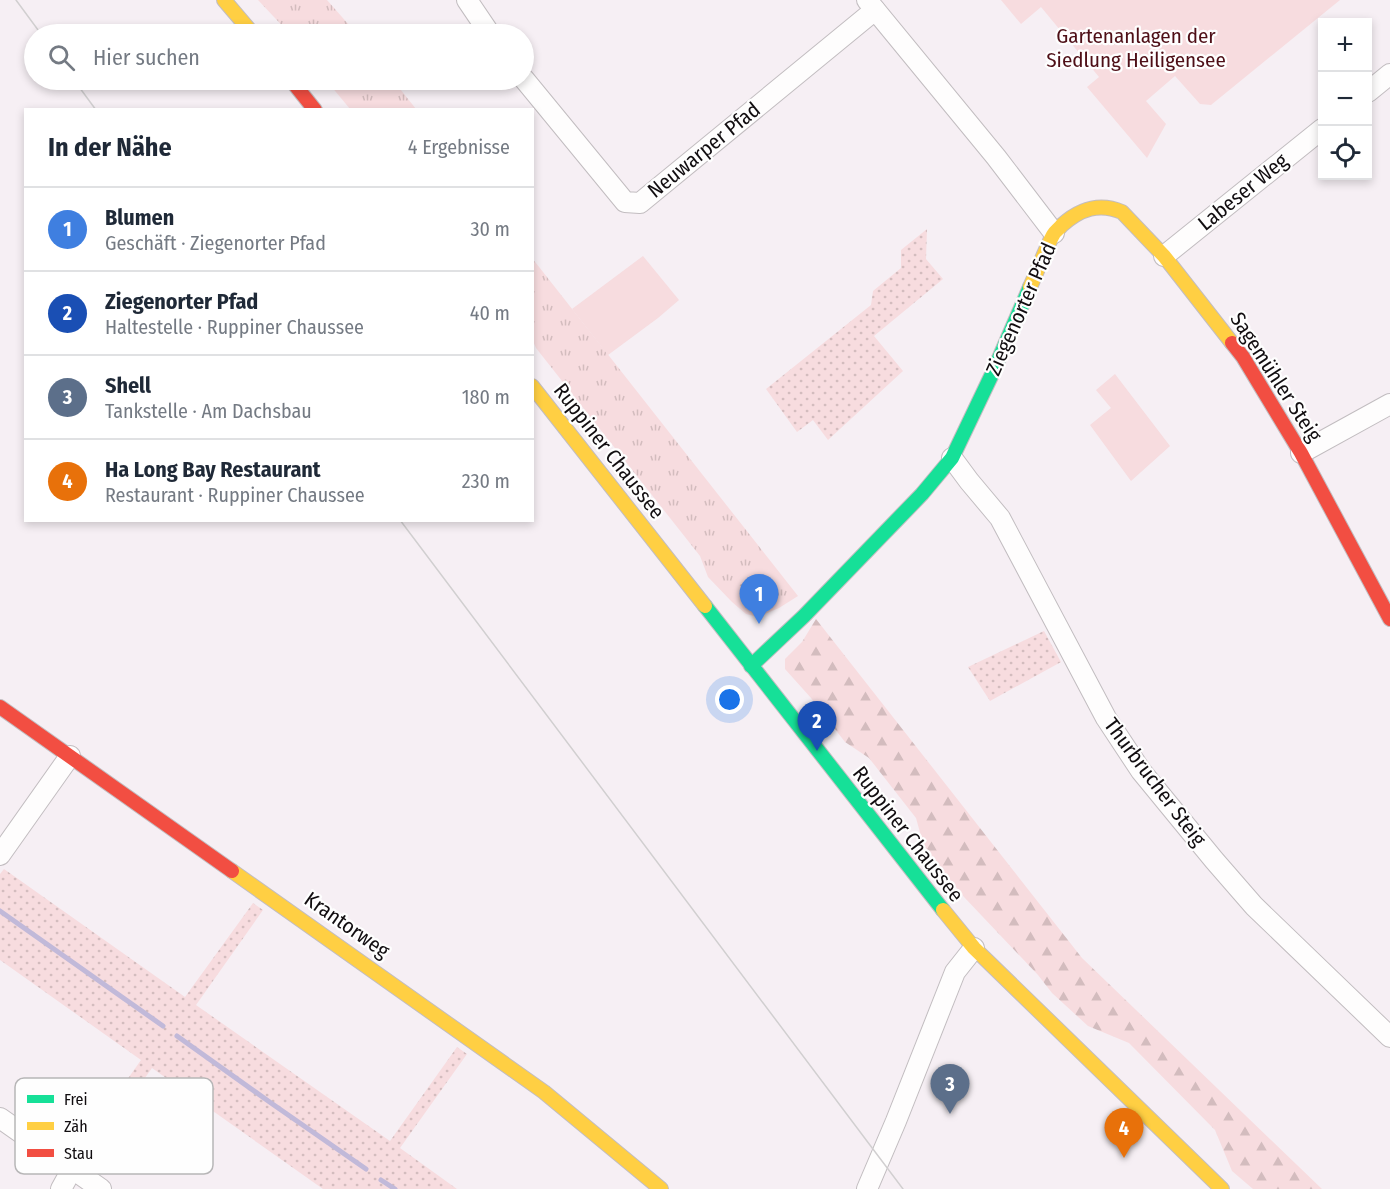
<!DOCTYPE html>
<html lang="de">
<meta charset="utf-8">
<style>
body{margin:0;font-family:"Fira Sans Condensed",sans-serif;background:#f2f2f3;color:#1f2937}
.controls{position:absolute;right:18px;top:18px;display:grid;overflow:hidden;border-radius:0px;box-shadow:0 3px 9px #0003}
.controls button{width:54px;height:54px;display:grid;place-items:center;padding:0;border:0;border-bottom:2px solid #e0e1e3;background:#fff;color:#1f2937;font:30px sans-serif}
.you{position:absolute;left:730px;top:700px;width:21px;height:21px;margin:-15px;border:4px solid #fff;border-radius:50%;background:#1a73e8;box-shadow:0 0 0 9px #1a73e833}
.badge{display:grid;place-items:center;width:39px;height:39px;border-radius:50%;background:#db2777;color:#fff;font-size:20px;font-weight:700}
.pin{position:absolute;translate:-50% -50px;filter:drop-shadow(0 2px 3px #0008)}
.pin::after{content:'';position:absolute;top:32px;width:21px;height:18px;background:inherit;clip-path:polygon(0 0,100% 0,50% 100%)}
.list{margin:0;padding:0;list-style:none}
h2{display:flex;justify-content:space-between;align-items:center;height:78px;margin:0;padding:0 24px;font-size:26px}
h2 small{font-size:20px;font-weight:400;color:#747a83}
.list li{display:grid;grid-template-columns:39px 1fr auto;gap:18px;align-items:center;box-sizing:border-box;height:84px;padding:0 24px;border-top:2px solid #e0e1e3}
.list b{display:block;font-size:22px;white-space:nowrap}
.list p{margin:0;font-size:20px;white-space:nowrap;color:#747a83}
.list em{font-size:20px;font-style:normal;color:#747a83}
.icon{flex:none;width:33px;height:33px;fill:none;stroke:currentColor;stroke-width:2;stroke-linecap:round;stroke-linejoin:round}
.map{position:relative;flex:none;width:1390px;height:1189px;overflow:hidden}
.search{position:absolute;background:#fff;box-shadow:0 3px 9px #0003;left:24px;top:24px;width:510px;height:66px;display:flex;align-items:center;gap:15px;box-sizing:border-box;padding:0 21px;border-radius:33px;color:#747a83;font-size:22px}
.panel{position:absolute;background:#fff;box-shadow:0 3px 9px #0003;left:24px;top:108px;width:510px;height:414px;border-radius:0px}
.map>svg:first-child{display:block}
.grass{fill:url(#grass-tufts)}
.forest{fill:url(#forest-firs)}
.park{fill:url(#park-dots)}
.garden{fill:#f7dcdf}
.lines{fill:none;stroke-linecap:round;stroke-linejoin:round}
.stream{stroke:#c1b9d9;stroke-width:5}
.street-casing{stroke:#c2bdc0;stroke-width:22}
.fast-casing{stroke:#c2bdc0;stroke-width:16}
.slow-casing{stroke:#c2bdc0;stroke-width:16}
.jam-casing{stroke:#c2bdc0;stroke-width:16}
.street{stroke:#fefdfd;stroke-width:20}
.fast{stroke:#16e098;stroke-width:14}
.slow{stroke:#ffcf43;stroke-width:14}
.jam{stroke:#f24e42;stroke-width:14}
.tram{stroke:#d1cfd0;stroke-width:1.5}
.labels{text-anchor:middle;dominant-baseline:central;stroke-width:4.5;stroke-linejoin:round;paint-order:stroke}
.park-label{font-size:21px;fill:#4e0f17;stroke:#fefefe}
.street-label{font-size:21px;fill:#110d10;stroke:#fefefe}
.key{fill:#fefefe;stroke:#b7b6b7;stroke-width:1.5}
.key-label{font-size:16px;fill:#110d10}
</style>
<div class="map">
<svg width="1390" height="1189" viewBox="0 0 1390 1189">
<defs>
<pattern id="grass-tufts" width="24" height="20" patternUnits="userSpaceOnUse" patternTransform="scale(1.5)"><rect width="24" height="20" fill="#f7dcdf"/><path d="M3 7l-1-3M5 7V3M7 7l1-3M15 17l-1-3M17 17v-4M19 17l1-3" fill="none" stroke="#d3bcbe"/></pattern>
<pattern id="forest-firs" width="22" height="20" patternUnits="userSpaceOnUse" patternTransform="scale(1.5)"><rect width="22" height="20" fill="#f7dcdf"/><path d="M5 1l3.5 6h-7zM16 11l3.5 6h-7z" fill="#d3bcbe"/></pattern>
<pattern id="park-dots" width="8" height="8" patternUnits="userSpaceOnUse" patternTransform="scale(1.5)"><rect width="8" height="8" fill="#f7dcdf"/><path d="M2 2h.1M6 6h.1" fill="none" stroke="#d3bcbe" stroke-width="1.8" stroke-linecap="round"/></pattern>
</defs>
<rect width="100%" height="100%" fill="#f6eff4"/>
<g class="grass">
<polygon points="258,0 327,0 357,34 290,34"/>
<polygon points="326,80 393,80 416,109 350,109"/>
<polygon points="532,258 798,596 779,608 758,617 746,614 732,602 708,577 700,556 536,348 532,339"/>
</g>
<polygon class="forest" points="816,619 1082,958 1322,1189 1253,1189 1232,1171 1215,1130 1129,1043 1088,1026 1052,993 1038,975 964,897 924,847 916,818 869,758 845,742 811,698 785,669 785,659 802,642"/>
<g class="park">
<polygon points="927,229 926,259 943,279 874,336 903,371 828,440 813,420 797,432 766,389 871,305 873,291 901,268 901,250"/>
<polygon points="749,578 765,598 752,607 736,588"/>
<polygon points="1044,631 1061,662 990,701 968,667"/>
<polygon points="4,869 185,997 253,903 263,910 196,1005 390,1141 457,1047 467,1054 400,1148 457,1189 323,1189 152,1068 85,1162 74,1155 141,1060 0,960 0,874"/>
</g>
<g class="garden">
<polygon points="1001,0 1340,0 1211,105 1200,104 1175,76 1146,101 1166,124 1147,158 1087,87 1099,77 1041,7 1021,24"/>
<polygon points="643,256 679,300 658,318 608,355 572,309"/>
<polygon points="1115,374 1170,446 1131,481 1090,425 1111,408 1096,390"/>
</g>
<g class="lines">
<g class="stream">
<polyline points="0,911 163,1026"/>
<polyline points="177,1036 271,1103 366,1169"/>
<polyline points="381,1180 395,1189"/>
</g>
<g class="street-casing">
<g id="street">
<polyline points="467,0 490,34"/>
<polyline points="867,0 996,157 1054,233"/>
<polyline points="524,79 625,202 640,203 875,10"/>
<polyline points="1368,92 1390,74"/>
<polyline points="1164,256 1322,129"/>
<polyline points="1301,453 1390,404"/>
<polyline points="952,458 969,481 1000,518 1106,718 1141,771 1214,860 1254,906 1390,1037"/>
<polyline points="0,855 70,756"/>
<polyline points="0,1118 101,1189"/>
<polyline points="61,1189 72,1169"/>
<polyline points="867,1189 896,1121 955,972 974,948"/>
</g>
</g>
<g class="fast-casing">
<g id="fast">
<polyline points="705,606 943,910"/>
<polyline points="751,666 804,616 922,494 952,458 994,370 1030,287"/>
</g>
</g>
<g class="slow-casing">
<g id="slow">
<polyline points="224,0 253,34"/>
<path d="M 1030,287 C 1038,270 1044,252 1053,235 C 1055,231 1059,229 1062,225 C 1080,209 1099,202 1122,212 L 1164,256 L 1232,343"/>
<polyline points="532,386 705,606"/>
<polyline points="232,871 544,1092 661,1189"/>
<polyline points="943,910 974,948 1222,1189"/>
</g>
</g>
<g class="jam-casing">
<g id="jam">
<polyline points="291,80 315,110"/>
<polyline points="1232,343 1243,357 1301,453 1390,619"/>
<polyline points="0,707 232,871"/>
</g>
</g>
<use href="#street" class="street"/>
<use href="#fast" class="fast"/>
<use href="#slow" class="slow"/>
<use href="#jam" class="jam"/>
<g class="tram">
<polyline points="16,0 41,34"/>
<polyline points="74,80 96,110"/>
<polyline points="400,520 903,1189"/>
</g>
</g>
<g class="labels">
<g class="park-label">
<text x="1136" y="36">Gartenanlagen der<tspan x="1136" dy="24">Siedlung Heiligensee</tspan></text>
</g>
<g class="street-label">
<text transform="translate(704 150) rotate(-39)">Neuwarper Pfad</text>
<text transform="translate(1243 192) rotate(-39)">Labeser Weg</text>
<text transform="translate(1021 309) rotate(-66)">Ziegenorter Pfad</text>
<text transform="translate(1276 377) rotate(57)">Sagemühler Steig</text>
<text transform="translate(609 451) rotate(52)">Ruppiner Chaussee</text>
<text transform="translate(1155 782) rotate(53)">Thurbrucher Steig</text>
<text transform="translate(908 834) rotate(52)">Ruppiner Chaussee</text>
<text transform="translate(347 925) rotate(35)">Krantorweg</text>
</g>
</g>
<rect x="15" y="1078" width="198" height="96" rx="9" class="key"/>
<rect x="27" y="1095" width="27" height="8" fill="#16e098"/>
<rect x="27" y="1122" width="27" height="8" fill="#ffcf43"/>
<rect x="27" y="1149" width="27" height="8" fill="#f24e42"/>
<g class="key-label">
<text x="64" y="1105">Frei</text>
<text x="64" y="1132">Zäh</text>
<text x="64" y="1159">Stau</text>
</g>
</svg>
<div class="controls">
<button>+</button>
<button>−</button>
<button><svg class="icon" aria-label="locate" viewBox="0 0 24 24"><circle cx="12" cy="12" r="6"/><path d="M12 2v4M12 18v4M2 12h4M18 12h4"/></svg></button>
</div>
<div class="you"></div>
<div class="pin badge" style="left:759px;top:624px;background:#3f7fe0">1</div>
<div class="pin badge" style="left:817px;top:751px;background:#1a4fb4">2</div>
<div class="pin badge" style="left:950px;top:1114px;background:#5c6f8a">3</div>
<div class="pin badge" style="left:1124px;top:1158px;background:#e8710a">4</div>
<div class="search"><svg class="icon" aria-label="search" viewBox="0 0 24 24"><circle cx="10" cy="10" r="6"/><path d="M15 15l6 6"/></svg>Hier suchen</div>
<section class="panel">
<h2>In der Nähe<small>4 Ergebnisse</small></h2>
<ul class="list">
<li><span class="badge" style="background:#3f7fe0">1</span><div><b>Blumen</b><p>Geschäft · Ziegenorter Pfad</p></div><em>30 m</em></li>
<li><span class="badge" style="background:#1a4fb4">2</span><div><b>Ziegenorter Pfad</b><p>Haltestelle · Ruppiner Chaussee</p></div><em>40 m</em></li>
<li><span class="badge" style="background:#5c6f8a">3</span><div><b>Shell</b><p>Tankstelle · Am Dachsbau</p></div><em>180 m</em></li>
<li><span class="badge" style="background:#e8710a">4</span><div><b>Ha Long Bay Restaurant</b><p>Restaurant · Ruppiner Chaussee</p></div><em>230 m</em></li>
</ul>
</section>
</div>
